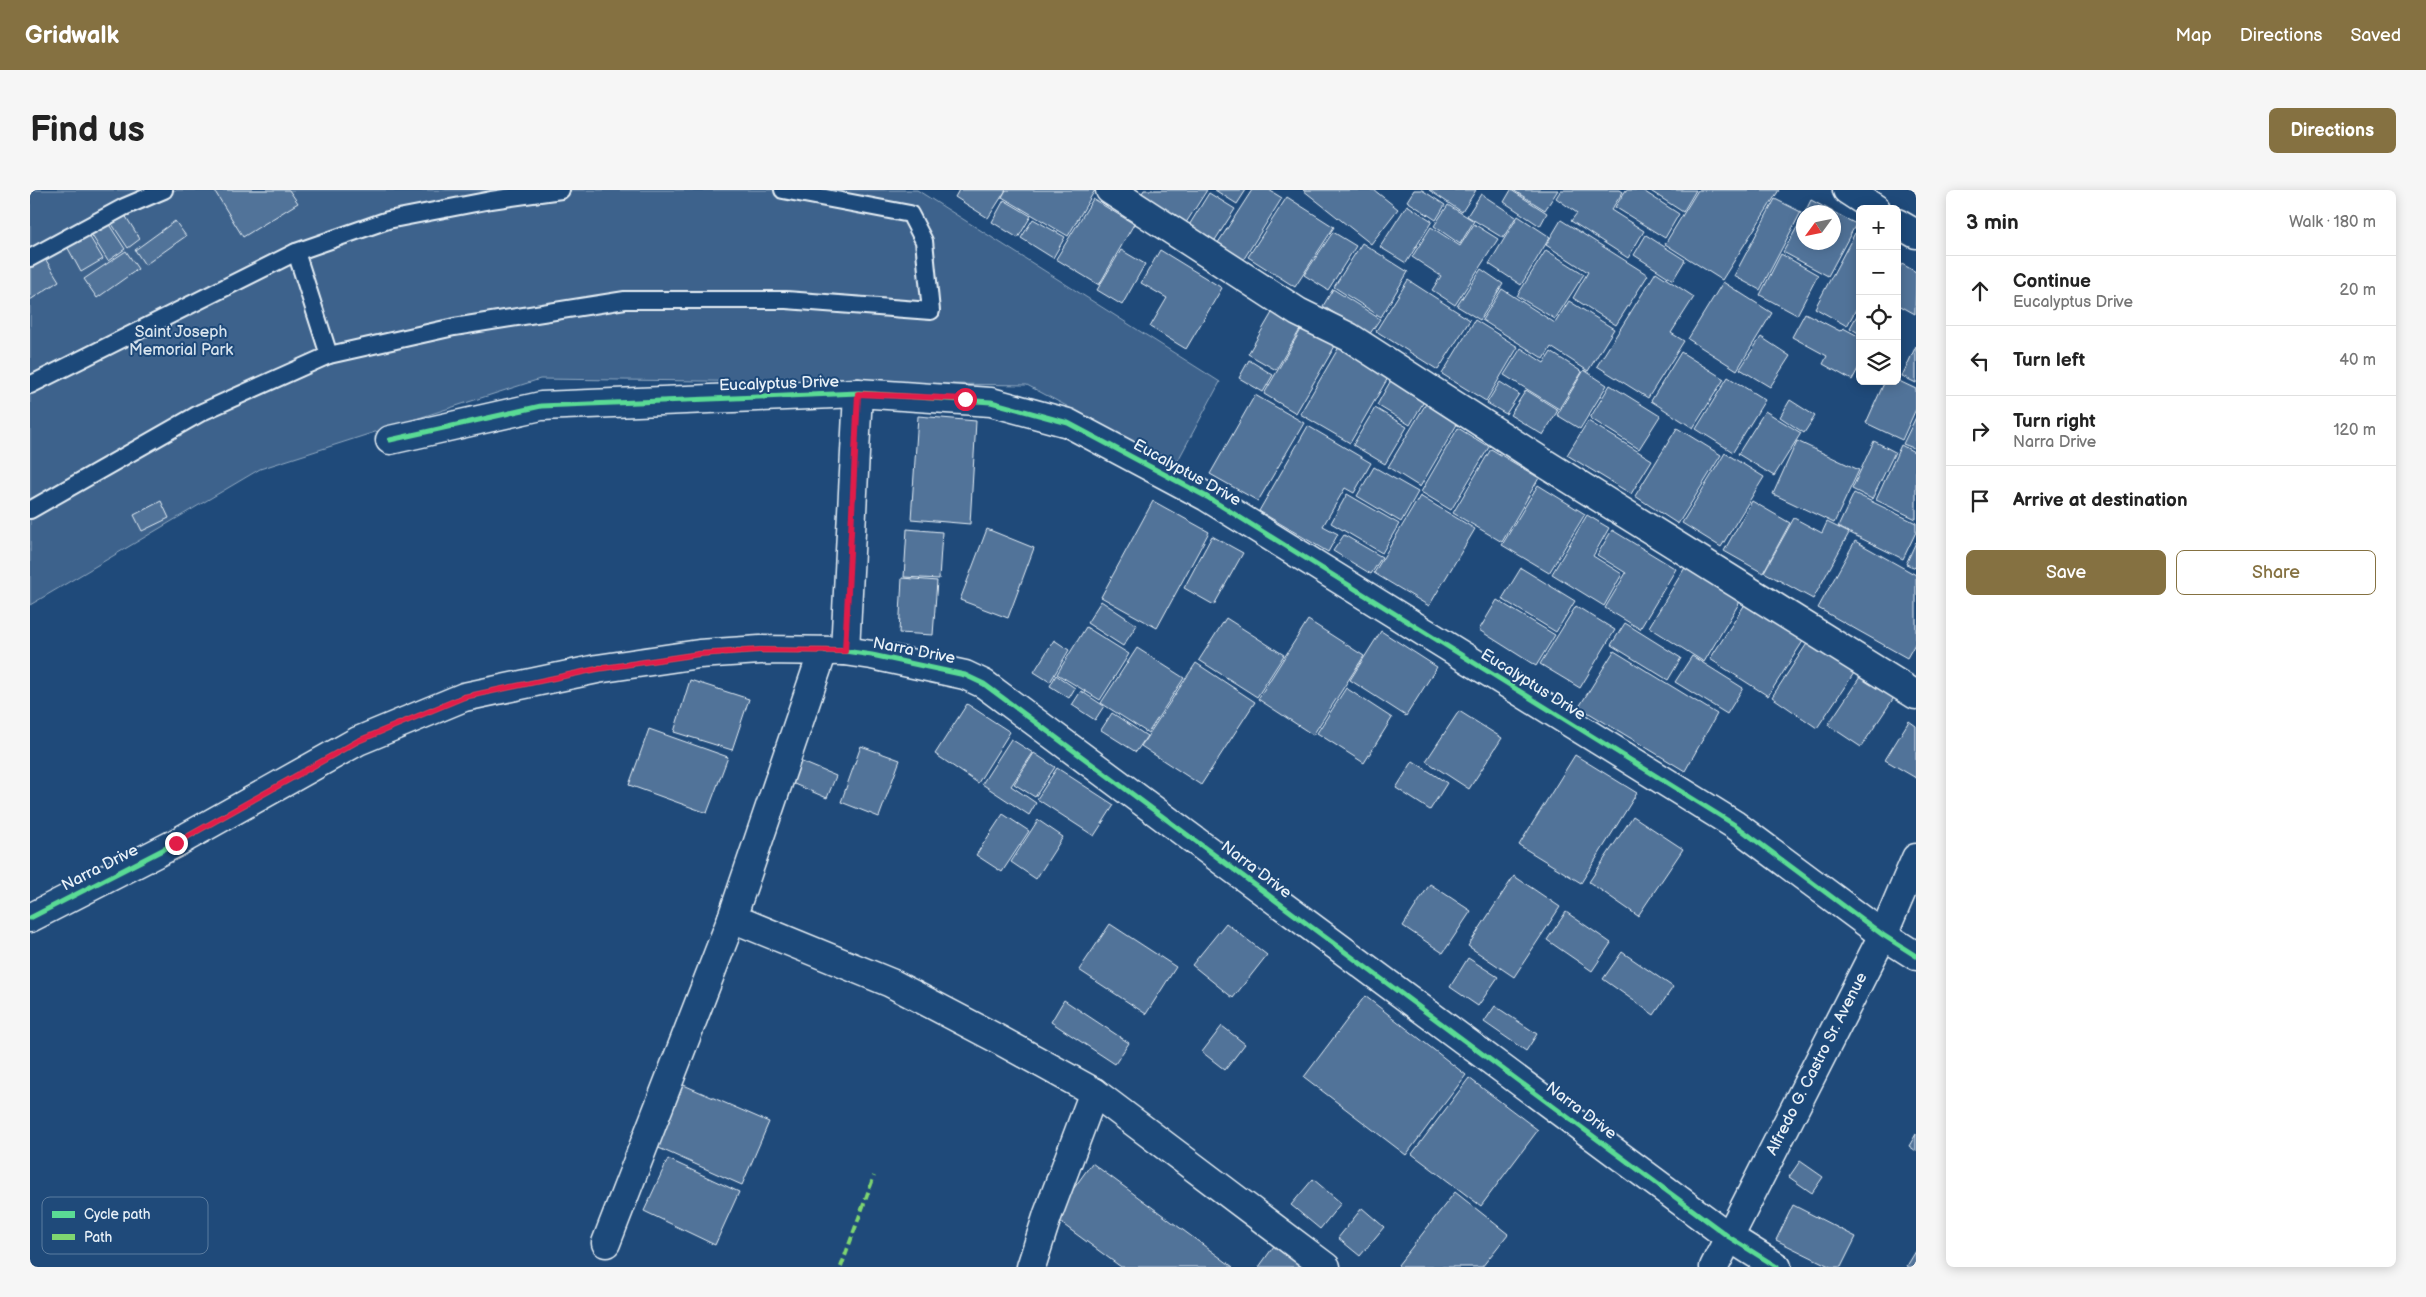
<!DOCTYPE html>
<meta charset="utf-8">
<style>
body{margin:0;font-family:"Balsamiq Sans",sans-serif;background:#f6f6f6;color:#222}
.controls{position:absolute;right:15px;top:15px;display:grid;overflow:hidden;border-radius:8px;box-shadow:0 2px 12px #0003}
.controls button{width:45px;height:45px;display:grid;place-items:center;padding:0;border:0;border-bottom:1px solid #e0e0e0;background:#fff;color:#222;font:25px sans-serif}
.compass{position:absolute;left:1766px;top:15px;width:45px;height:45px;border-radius:50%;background:#fff;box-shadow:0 2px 12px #0003;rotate:237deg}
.stop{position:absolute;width:15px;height:15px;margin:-11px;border:4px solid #e11d48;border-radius:50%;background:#fff}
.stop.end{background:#e11d48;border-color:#fff;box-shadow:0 1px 5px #0008}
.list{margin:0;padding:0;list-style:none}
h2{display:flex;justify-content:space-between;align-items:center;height:65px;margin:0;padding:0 20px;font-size:21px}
h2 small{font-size:16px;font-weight:400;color:#767676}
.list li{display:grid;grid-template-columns:32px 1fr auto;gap:15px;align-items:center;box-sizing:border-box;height:70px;padding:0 20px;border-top:1px solid #e0e0e0}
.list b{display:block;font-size:19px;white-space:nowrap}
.list p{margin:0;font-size:16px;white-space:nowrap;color:#767676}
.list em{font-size:16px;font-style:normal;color:#767676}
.actions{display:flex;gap:10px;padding:15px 20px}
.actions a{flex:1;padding:11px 0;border:1px solid #857141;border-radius:8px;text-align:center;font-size:18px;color:#857141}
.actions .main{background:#857141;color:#fff}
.icon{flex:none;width:28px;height:28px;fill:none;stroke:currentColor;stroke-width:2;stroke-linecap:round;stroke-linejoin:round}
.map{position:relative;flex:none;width:1886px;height:1077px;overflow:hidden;border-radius:8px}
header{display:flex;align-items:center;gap:30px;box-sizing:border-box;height:70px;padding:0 25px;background:#857141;color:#fff}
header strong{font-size:24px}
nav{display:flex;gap:28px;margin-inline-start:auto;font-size:18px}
.intro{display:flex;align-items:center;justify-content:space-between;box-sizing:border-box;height:120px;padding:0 30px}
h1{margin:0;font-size:35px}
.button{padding:12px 22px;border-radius:8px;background:#857141;color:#fff;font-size:18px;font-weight:700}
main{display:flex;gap:30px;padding:0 30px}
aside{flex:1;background:#fff;border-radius:8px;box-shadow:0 2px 12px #0003}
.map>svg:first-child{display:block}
.green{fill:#3c628c;stroke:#92aac2}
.building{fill:#517399;stroke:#e8f1f8}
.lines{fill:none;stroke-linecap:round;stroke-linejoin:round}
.lane-casing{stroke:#e8f1f8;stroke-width:20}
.street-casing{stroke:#e8f1f8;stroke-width:31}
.secondary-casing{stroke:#e8f1f8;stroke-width:31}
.lane{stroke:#1f4a7a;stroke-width:16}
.street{stroke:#1f4a7a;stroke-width:28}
.secondary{stroke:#1f4a7a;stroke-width:28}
.quiet{stroke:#7fd670;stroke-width:4;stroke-dasharray:8 4;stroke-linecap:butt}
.cycleway-casing{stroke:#1f4a7a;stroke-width:8}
.cycleway{stroke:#5adb95;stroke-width:5}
.route{stroke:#e11d48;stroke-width:6}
.labels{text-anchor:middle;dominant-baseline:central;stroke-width:4;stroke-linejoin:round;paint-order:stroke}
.park-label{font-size:16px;fill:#d7e3ed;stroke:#1f4a7a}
.street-label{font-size:16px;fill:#e8f1f8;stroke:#1f4a7a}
.key{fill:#1f4a7a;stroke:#5b7ca0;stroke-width:1}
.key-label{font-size:14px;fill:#e8f1f8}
</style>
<header>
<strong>Gridwalk</strong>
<nav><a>Map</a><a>Directions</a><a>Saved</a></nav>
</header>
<div class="intro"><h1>Find us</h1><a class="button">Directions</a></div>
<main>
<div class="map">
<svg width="1886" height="1077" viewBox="0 0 1886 1077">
<rect width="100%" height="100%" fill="#1f4a7a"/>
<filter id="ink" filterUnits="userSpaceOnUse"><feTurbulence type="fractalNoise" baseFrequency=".02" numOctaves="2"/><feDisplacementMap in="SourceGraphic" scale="10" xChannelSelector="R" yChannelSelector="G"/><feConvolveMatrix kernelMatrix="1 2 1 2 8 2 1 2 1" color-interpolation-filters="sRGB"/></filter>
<g filter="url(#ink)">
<polygon class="green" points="0,0 887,0 1190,192 1146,274 997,195 510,189 230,279 0,415"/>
<g class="building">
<polygon points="184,0 259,0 268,13 213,47"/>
<polygon points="929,0 976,0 958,28 925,7"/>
<polygon points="976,0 1065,0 1038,46 972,7"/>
<polygon points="1114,0 1177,0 1152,39 1108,10"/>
<polygon points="1185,0 1216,0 1207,14"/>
<polygon points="1222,0 1239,0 1252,8 1210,75 1184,59"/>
<polygon points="1273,0 1344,0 1368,19 1341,54"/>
<polygon points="1384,0 1392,0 1415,15 1406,30 1377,11"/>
<polygon points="1399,0 1446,0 1432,22"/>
<polygon points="1481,0 1517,23 1510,36 1474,12"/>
<polygon points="1483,0 1528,0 1515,20"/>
<polygon points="1531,0 1590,0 1593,2 1581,20 1614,41 1598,68 1541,31 1547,23 1526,8"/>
<polygon points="1596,0 1612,0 1649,24 1635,48 1585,17"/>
<polygon points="1619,0 1666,0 1653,22"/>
<polygon points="1668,0 1749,0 1692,90 1635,54"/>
<polygon points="1179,3 1205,19 1178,61 1153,45"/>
<polygon points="1451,4 1486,27 1473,48 1437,26"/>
<polygon points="1257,7 1304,37 1265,97 1218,67"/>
<polygon points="1063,9 1104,34 1069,95 1026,69"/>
<polygon points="1745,9 1771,22 1730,100 1704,86"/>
<polygon points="974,10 1001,26 988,48 962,32"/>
<polygon points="1781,10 1826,34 1798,86 1753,62 1774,25 1774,52 1804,52 1804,22 1775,22"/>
<polygon points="1377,15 1402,31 1376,73 1350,57"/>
<polygon points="1418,15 1444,31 1430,54 1404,36"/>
<polygon points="93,22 110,49 98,58 80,31"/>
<polygon points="1488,26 1520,47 1491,95 1459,74"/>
<polygon points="1003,29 1035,47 1023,68 991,48"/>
<polygon points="1531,30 1618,85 1586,135 1543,108 1558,82 1516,55"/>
<polygon points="145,31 156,46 115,75 105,60"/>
<polygon points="78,33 95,59 78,71 61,44"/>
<polygon points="1444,34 1468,49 1425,115 1402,100 1411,86 1382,67 1401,37 1430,56"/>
<polygon points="55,39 73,69 51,82 34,51"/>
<polygon points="1303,42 1326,56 1298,100 1274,85"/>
<polygon points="1825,43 1830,46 1830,112 1817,136 1785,118"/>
<polygon points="1616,45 1655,70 1643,90 1604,65"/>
<polygon points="1332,53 1378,82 1351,127 1304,97"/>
<polygon points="1091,60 1115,74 1092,115 1067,100"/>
<polygon points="1130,60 1192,98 1156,159 1120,137 1137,108 1111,93"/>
<polygon points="1516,60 1554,84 1525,129 1487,106"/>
<polygon points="96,61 108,79 67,108 54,89"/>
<polygon points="1751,64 1788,85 1767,125 1730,105"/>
<polygon points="14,67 29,91 0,110 0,76"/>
<polygon points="1872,74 1886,82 1885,124 1867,114 1867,82"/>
<polygon points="1451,79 1473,94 1450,130 1427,116"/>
<polygon points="1626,82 1664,107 1641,143 1654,151 1618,208 1567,176"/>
<polygon points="1378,90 1440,130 1408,180 1346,141"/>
<polygon points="1693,92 1742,123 1707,180 1658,149"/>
<polygon points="1303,99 1350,129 1339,145 1293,116"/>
<polygon points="1472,99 1525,133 1539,111 1584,139 1558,181 1521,157 1514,169 1452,130"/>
<polygon points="1830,120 1830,144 1820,138"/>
<polygon points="1243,121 1271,138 1246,180 1218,164"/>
<polygon points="1775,123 1810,141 1813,138 1830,147 1830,175 1822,190 1793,174 1797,166 1762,147"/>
<polygon points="1445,130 1488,157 1456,211 1412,184"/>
<polygon points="1273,136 1305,156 1266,223 1234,204"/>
<polygon points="1731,147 1760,166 1740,197 1710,179"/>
<polygon points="1312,152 1362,181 1320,253 1270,224"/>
<polygon points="1886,156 1886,193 1872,186"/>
<polygon points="1491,158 1514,173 1521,162 1552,182 1529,219 1474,185"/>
<polygon points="1651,162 1694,189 1663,238 1621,211"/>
<polygon points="1219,170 1243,185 1233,202 1209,188"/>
<polygon points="1554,180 1577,195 1550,239 1527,225"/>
<polygon points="1365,183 1399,203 1380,235 1347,215"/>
<polygon points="1698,187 1735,210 1703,262 1666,239"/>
<polygon points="1867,190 1886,199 1886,219 1872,250 1836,233 1855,191"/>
<polygon points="1470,192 1489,204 1476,224 1457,213"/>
<polygon points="1580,195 1630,226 1609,259 1560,228"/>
<polygon points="1496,200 1528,220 1513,245 1480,225"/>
<polygon points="1225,205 1274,233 1228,311 1180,284"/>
<polygon points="1760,210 1785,226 1774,243 1750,227"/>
<polygon points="1397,212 1429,231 1390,297 1358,277"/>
<polygon points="1345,218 1377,237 1355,274 1323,255"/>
<polygon points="1735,221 1771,243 1744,286 1708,264"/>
<polygon points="888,226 946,231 940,334 881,329"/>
<polygon points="1886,227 1886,259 1873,254"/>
<polygon points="1558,231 1622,270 1601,304 1537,265"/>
<polygon points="1278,236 1341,273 1324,303 1315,298 1293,336 1308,344 1298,362 1229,321"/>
<polygon points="1428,238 1459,257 1421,320 1391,302"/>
<polygon points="1647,238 1691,265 1648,334 1605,306"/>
<polygon points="1767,251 1829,280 1804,333 1743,304"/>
<polygon points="1844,251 1865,262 1842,309 1822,299"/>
<polygon points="1871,255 1886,263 1886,329 1846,310"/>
<polygon points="1461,259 1509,288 1472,352 1423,323"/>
<polygon points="1695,263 1734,287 1691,357 1652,333"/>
<polygon points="1344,277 1388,302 1371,332 1327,306"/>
<polygon points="1508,295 1555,324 1519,383 1472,355"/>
<polygon points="1824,303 1886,333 1886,342 1873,369 1808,337"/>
<polygon points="1317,304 1369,334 1352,363 1301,333"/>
<polygon points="1390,306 1445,339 1399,416 1344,383"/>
<polygon points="131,311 139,328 112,341 104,325"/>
<polygon points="1123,311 1179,342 1127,438 1071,407"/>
<polygon points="1722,311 1760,333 1733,383 1694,361"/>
<polygon points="1557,325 1579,338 1563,366 1592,384 1574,416 1522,384"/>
<polygon points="1764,328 1792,343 1797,332 1819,343 1783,409 1734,382"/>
<polygon points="877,339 912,342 909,389 874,387"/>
<polygon points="957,339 1004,358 978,428 930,410"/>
<polygon points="1582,340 1646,379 1610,439 1575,418 1596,383 1567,365"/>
<polygon points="1314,345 1352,367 1341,384 1303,361"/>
<polygon points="1182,346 1213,363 1184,415 1154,398"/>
<polygon points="1825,351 1886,385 1886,452 1877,468 1788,418"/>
<polygon points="1886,352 1886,378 1876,374"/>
<polygon points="1659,371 1714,405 1674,472 1619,437"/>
<polygon points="1491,378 1545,411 1526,442 1472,409"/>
<polygon points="872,388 907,391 903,445 869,443"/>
<polygon points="1719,408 1777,445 1738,506 1680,469"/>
<polygon points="1467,410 1525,445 1506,476 1449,440"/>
<polygon points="1071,411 1107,435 1093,456 1057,433"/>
<polygon points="1546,416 1585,440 1550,498 1510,474"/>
<polygon points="1196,428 1254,465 1227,507 1169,470"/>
<polygon points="1278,430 1334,466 1283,545 1228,509"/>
<polygon points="1595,433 1651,468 1638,490 1581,455"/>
<polygon points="1056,437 1099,464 1070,510 1027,484"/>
<polygon points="1351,441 1407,477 1376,526 1320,490"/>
<polygon points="1780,449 1826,480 1787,538 1742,507"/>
<polygon points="1024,450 1039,460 1020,492 1004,482"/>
<polygon points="1107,458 1154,488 1118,543 1071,513"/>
<polygon points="1584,461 1687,524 1655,581 1549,517"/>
<polygon points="1662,466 1713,498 1697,524 1645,492"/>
<polygon points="1166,473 1225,512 1171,595 1111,556"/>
<polygon points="1832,484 1865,506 1831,557 1798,535"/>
<polygon points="1026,485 1045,498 1039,508 1020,496"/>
<polygon points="660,490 719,509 702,560 644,542"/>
<polygon points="1316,498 1362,528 1334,573 1287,543"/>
<polygon points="1051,501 1074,516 1065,530 1042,515"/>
<polygon points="937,514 980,542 948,593 905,564"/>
<polygon points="1429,521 1472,548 1439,599 1396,571"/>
<polygon points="1082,523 1117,546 1106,562 1071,540"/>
<polygon points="1879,531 1886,536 1886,588 1855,570"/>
<polygon points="619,539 698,567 677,623 599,595"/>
<polygon points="981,549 1003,563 981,596 1006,613 999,625 952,594"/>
<polygon points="831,556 870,570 849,627 811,612"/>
<polygon points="1004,563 1025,577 1005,607 984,594"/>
<polygon points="1545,565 1607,603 1551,693 1489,655"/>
<polygon points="765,569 806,586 797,608 757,591"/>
<polygon points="1383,571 1417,593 1400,620 1366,598"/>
<polygon points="1027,578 1084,615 1064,646 1007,609"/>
<polygon points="973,624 999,641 972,682 946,665"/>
<polygon points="1603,626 1653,659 1608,726 1559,692"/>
<polygon points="1008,630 1033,647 1006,689 981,672"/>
<polygon points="1484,686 1530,717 1484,787 1438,756"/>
<polygon points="1400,694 1441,721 1413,763 1373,736"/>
<polygon points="1536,722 1581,753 1562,781 1517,750"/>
<polygon points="1196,733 1237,765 1203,808 1162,775"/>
<polygon points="1080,734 1146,777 1116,824 1049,780"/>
<polygon points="1592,762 1643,797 1624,825 1573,789"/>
<polygon points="1438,768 1468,787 1448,816 1420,797"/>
<polygon points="1335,806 1436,885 1376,965 1274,887"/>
<polygon points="1034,810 1099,853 1085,874 1021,832"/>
<polygon points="1465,816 1507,844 1496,861 1454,832"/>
<polygon points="1192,836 1215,854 1195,880 1172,862"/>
<polygon points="1439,888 1508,940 1451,1016 1382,964"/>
<polygon points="649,893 739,932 712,995 622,955"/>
<polygon points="1886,944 1886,961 1879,956"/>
<polygon points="638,969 709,1002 685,1055 614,1021"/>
<polygon points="1770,971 1793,987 1782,1003 1759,987"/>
<polygon points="1062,973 1203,1077 1091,1077 1023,1027"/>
<polygon points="1283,989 1311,1013 1290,1039 1261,1015"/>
<polygon points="1425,1002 1478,1044 1452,1077 1370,1077 1368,1075"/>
<polygon points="1763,1015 1826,1047 1811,1077 1801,1077 1746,1050"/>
<polygon points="1332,1018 1354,1037 1330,1066 1308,1048"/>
<polygon points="1244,1056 1272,1077 1229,1077"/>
<polygon points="1886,1061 1886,1077 1879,1077 1877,1076"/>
</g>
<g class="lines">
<g class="lane-casing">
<g id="lane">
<polyline points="266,62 299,165"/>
<polyline points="0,68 94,17 134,0"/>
<polyline points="0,195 266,62 358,30 461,10 531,0"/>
<polyline points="0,320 172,222 299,165 424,137 595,110 756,110 901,121 894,51 880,24 753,0"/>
</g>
</g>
<g class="street-casing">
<g id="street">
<polyline points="1080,0 1268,122 1319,147 1511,271 1886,505"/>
<polyline points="360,250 511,216 828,203 961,212 1038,233 1177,307 1705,635 1853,745 1886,766"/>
<polyline points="815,461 828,203"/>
<polyline points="0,728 146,653 328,551 434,507 567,479 669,464 730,460 815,461 842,465 935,485 954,494 1699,1047 1747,1077"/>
<polyline points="702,728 861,793 964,847 1064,902 1296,1077"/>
<polyline points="576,1053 702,728 793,461"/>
<polyline points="1001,1077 1018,1024 1064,902"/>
</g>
</g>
<g class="secondary-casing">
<g id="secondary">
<polyline points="1817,0 1846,19"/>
<polyline points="1867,33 1886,44"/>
<polyline points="1684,1077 1853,745 1886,668"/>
</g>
</g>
<use href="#lane" class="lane"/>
<use href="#street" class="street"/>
<use href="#secondary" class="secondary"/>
<polyline class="quiet" points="811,1077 844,986"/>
<g class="cycleway-casing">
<g id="cycleway">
<polyline points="360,250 511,216 828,203 961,212 1038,233 1177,307 1705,635 1853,745 1886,766"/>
<polyline points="0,728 146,653 328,551 434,507 567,479 669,464 730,460 815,461 842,465 935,485 954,494 1699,1047 1747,1077"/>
</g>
</g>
<use href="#cycleway" class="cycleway"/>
</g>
</g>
<g class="lines" filter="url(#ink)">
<polyline class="route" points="146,653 328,551 434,507 567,479 669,464 730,460 815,461 828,204 935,209"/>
</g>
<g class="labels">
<g class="park-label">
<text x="151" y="142">Saint Joseph<tspan x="151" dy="18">Memorial Park</tspan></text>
</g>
<g class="street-label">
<text transform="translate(749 194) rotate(-2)">Eucalyptus Drive</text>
<text transform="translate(1157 283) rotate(29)">Eucalyptus Drive</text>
<text transform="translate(884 461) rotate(11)">Narra Drive</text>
<text transform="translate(1503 495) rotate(32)">Eucalyptus Drive</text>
<text transform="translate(70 678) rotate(-27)">Narra Drive</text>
<text transform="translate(1226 680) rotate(37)">Narra Drive</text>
<text transform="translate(1787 874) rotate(-63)">Alfredo G. Castro Sr. Avenue</text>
<text transform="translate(1551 921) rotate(37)">Narra Drive</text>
</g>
</g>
<rect x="12" y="1007" width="166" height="57" rx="8" class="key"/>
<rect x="22" y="1021" width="23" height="7" fill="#5adb95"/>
<rect x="22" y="1044" width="23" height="6" fill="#7fd670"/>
<g class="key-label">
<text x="54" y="1029">Cycle path</text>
<text x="54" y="1052">Path</text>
</g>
</svg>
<div class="controls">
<button>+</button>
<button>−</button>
<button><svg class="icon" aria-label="locate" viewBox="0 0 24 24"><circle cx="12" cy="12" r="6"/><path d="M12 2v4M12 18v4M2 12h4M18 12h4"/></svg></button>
<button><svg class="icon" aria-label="layers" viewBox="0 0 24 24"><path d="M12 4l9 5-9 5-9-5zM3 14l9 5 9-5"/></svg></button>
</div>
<svg class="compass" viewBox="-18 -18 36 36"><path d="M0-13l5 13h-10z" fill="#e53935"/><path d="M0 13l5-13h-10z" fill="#767676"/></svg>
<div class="stop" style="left:935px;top:209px"></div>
<div class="stop end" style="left:146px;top:653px"></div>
</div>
<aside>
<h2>3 min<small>Walk · 180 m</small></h2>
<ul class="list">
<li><svg class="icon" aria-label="ahead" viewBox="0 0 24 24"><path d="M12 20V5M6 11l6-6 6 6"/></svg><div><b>Continue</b><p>Eucalyptus Drive</p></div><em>20 m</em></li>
<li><svg class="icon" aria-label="left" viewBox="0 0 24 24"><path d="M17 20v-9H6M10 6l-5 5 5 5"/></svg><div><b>Turn left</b></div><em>40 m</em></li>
<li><svg class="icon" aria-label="right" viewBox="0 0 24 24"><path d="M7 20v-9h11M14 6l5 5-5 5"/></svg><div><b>Turn right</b><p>Narra Drive</p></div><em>120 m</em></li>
<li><svg class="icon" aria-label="arrive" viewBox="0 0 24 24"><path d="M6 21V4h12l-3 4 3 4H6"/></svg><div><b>Arrive at destination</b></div></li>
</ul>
<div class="actions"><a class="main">Save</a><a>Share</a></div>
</aside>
</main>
